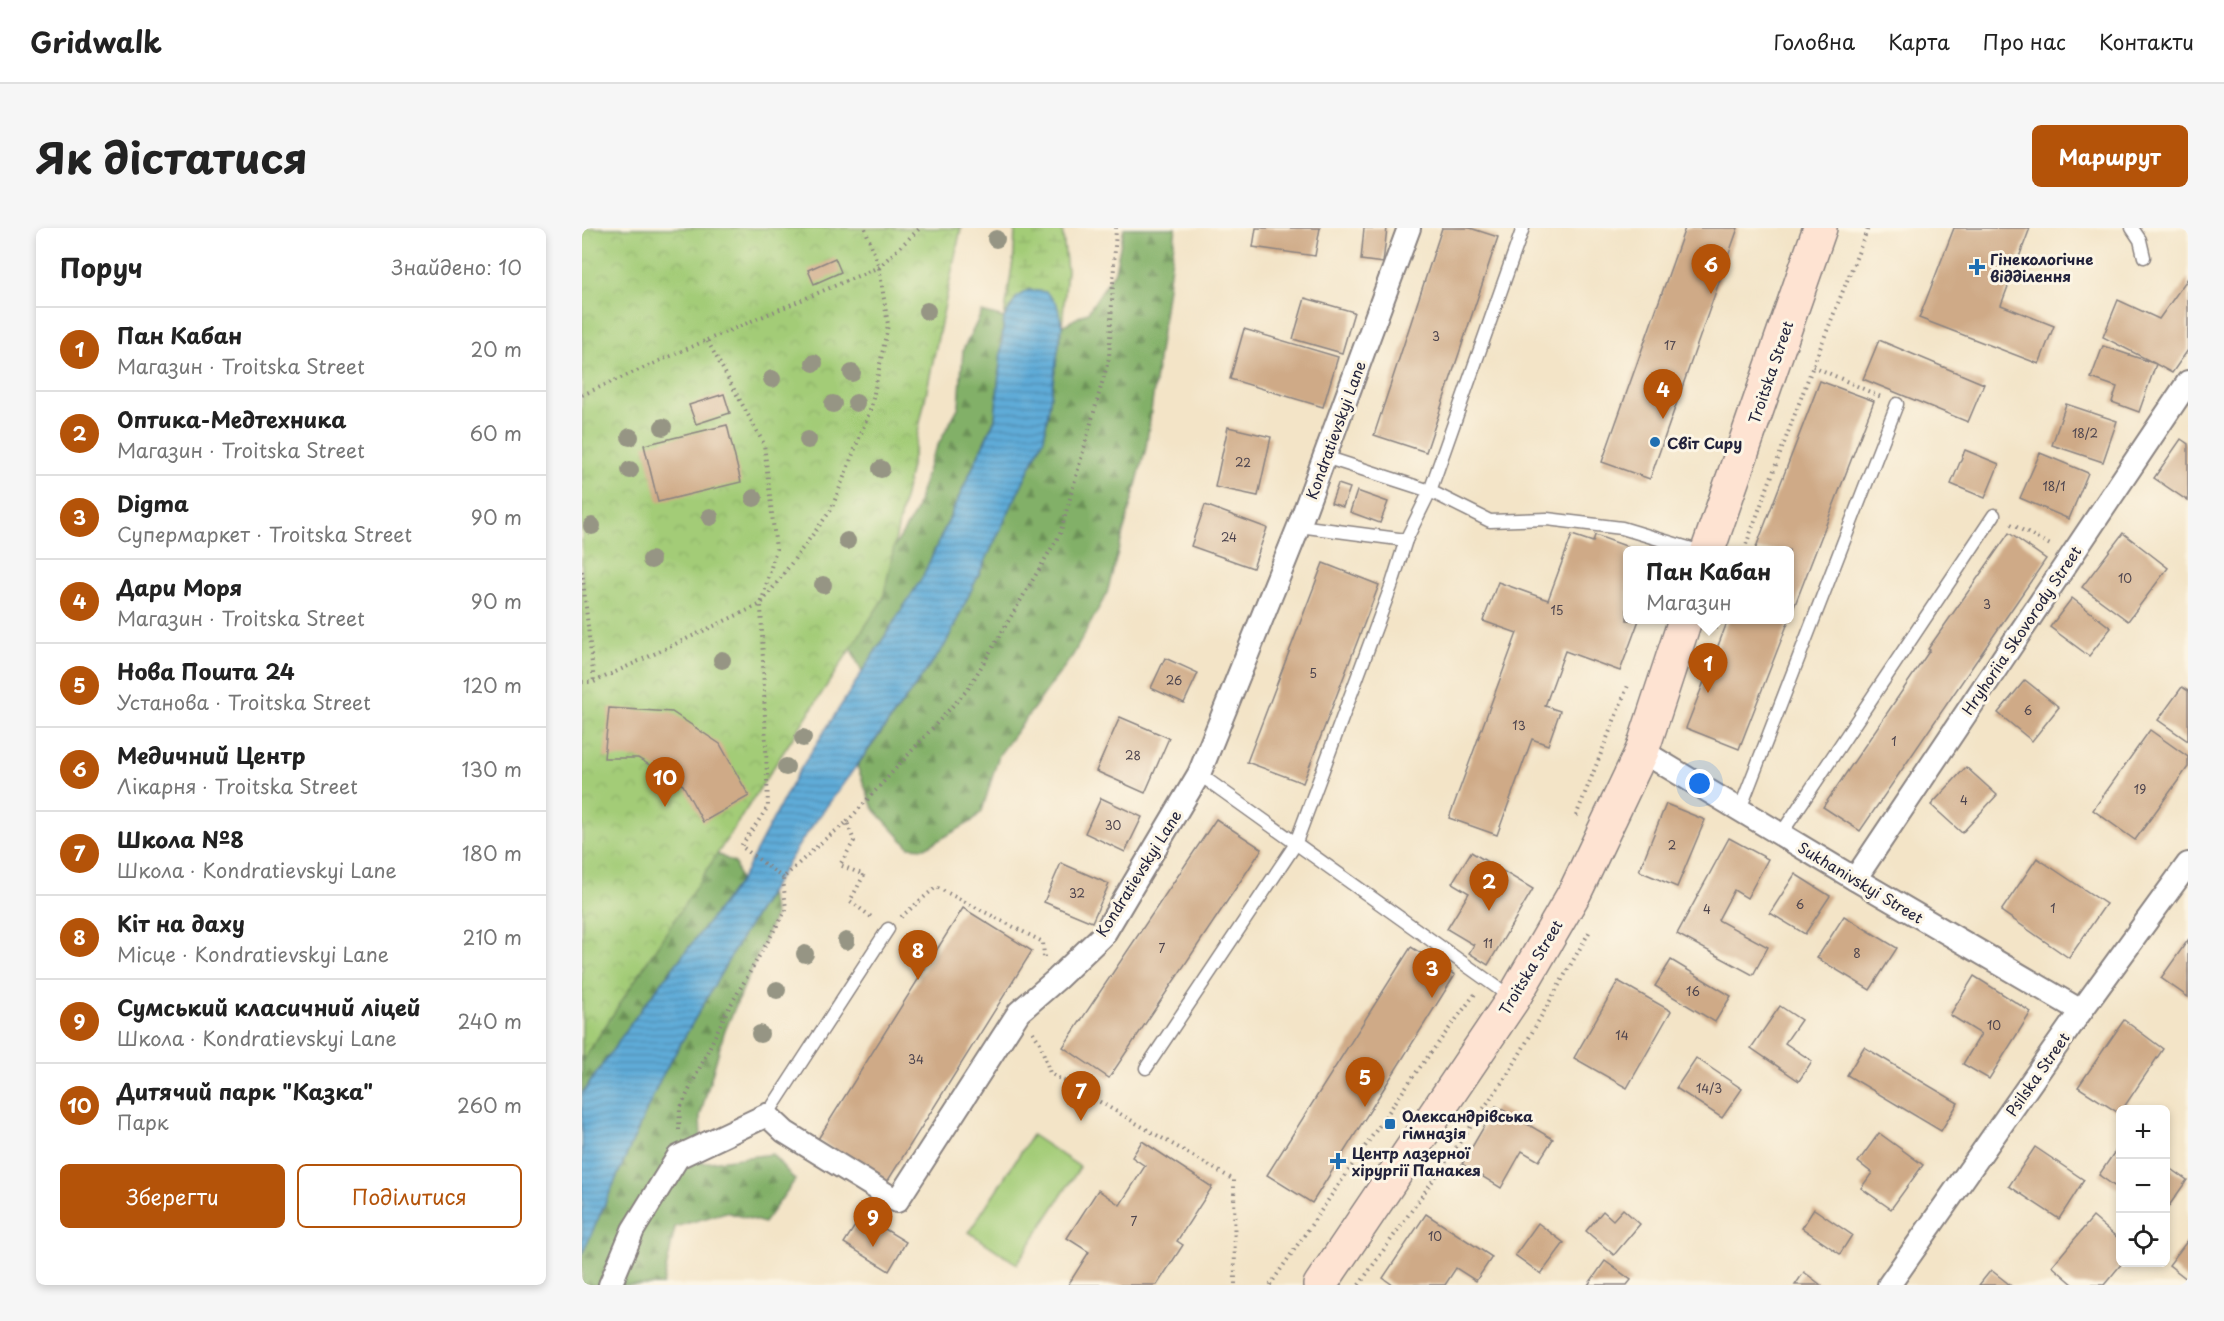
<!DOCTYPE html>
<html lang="uk">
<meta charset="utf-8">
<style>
body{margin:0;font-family:"Playpen Sans",sans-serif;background:#f6f6f6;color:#222}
.controls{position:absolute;right:18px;bottom:18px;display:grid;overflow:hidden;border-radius:9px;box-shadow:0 3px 9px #0003}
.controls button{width:54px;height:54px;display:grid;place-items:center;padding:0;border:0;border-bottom:2px solid #e0e0e0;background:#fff;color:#222;font:30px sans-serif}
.you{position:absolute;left:1118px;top:556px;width:21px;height:21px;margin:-15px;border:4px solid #fff;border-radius:50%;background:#1a73e8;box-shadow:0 0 0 9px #1a73e833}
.badge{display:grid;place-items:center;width:39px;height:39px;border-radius:50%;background:#b45309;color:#fff;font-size:20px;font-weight:700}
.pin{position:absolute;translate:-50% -50px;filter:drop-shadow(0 2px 3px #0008)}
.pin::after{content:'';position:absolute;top:32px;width:21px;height:18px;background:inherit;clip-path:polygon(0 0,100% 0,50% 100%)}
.popup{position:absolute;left:1041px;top:318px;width:171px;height:78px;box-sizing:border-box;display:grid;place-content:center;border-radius:9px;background:#fff;filter:drop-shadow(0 2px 4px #0005);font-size:20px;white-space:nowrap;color:#767676}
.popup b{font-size:22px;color:#222}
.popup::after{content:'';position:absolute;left:50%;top:100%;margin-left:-12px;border:12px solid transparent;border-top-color:#fff}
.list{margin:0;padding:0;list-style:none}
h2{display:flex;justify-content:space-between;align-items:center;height:78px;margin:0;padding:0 24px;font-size:26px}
h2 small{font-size:20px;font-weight:400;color:#767676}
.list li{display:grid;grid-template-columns:39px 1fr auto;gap:18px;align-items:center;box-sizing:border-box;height:84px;padding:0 24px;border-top:2px solid #e0e0e0}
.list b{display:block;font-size:22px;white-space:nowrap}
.list p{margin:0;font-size:20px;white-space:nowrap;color:#767676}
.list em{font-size:20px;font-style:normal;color:#767676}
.actions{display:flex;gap:12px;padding:18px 24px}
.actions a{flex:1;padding:14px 0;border:2px solid #b45309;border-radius:9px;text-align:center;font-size:21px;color:#b45309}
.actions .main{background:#b45309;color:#fff}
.icon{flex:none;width:33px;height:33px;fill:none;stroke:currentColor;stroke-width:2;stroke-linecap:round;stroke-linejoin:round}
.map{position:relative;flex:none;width:1606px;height:1057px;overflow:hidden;border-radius:9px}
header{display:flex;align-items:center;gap:36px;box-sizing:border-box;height:84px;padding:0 30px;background:#fff;border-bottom:2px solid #e0e0e0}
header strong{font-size:28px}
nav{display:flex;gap:33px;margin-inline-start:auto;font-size:21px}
.intro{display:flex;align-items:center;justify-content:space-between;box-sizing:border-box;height:144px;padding:0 36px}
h1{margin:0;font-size:42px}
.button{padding:15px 27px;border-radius:9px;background:#b45309;color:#fff;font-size:21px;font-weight:700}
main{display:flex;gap:36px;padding:0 36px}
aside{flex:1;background:#fff;border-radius:9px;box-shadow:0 3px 9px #0003}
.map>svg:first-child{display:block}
.grass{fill:#a3cc77;stroke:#627759;stroke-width:1.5}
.forest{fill:url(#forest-firs);stroke:#526952;stroke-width:1.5}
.wetland{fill:url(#wetland-marsh);stroke:#627759;stroke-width:1.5}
.park{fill:url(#park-crowns);stroke:#627759;stroke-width:1.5}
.water{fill:url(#water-rules);stroke:#40678a;stroke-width:1.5}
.building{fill:#cfaa87}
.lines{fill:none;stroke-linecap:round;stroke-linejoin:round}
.service-casing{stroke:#8a8381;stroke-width:15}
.minor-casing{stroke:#8a8381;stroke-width:26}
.secondary-casing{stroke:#8a8381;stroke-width:36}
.path{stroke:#8a8381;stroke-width:4;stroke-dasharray:1.5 4.5;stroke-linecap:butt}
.service{stroke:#fff;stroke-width:12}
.minor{stroke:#fff;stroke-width:22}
.secondary{stroke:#fee3d2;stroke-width:33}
.tree{fill:#969584}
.poi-dot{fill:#1f6fb2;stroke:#fcf5e5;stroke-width:2}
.labels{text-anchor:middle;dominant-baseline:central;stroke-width:6;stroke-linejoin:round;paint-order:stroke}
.number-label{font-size:12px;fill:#4d444e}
.poi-label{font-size:15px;font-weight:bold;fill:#22223b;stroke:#fcf5e5;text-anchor:start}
.street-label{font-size:15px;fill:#22223b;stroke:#fcf5e5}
</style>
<header>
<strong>Gridwalk</strong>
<nav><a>Головна</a><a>Карта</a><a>Про нас</a><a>Контакти</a></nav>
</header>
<div class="intro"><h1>Як дістатися</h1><a class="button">Маршрут</a></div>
<main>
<aside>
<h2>Поруч<small>Знайдено: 10</small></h2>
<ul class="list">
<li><span class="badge">1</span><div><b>Пан Кабан</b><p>Магазин · Troitska Street</p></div><em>20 m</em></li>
<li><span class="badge">2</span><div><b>Оптика-Медтехника</b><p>Магазин · Troitska Street</p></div><em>60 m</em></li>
<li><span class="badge">3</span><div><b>Digma</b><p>Супермаркет · Troitska Street</p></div><em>90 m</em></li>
<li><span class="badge">4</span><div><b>Дари Моря</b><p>Магазин · Troitska Street</p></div><em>90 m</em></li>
<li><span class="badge">5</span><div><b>Нова Пошта 24</b><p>Установа · Troitska Street</p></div><em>120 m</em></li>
<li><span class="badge">6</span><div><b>Медичний Центр</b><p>Лікарня · Troitska Street</p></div><em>130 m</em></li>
<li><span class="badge">7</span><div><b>Школа №8</b><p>Школа · Kondratievskyi Lane</p></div><em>180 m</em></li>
<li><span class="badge">8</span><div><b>Кіт на даху</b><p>Місце · Kondratievskyi Lane</p></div><em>210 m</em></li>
<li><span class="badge">9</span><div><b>Сумський класичний ліцей</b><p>Школа · Kondratievskyi Lane</p></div><em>240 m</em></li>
<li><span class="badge">10</span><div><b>Дитячий парк &quot;Казка&quot;</b><p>Парк</p></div><em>260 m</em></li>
</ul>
<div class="actions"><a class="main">Зберегти</a><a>Поділитися</a></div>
</aside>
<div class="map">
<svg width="1606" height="1057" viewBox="0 0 1606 1057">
<defs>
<pattern id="forest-firs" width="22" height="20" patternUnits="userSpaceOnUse" patternTransform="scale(1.5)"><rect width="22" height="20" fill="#82b068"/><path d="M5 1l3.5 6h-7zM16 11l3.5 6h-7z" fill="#6a8f57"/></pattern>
<pattern id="wetland-marsh" width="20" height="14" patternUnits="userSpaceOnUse" patternTransform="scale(1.5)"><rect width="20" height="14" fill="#a3cc77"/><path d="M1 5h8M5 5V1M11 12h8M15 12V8" fill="none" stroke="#8caf68"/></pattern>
<pattern id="park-crowns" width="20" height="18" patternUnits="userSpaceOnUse" patternTransform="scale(1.5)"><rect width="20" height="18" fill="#a3cc77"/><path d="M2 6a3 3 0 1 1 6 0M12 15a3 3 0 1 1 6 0" fill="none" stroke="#8caf68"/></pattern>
<pattern id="water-rules" width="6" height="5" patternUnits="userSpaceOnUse" patternTransform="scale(1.5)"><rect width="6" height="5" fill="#5facd8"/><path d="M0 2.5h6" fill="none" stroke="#4e8cb0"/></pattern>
</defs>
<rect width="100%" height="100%" fill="#fcf5e5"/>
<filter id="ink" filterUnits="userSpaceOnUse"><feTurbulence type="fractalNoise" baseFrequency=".0167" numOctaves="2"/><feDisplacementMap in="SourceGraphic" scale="12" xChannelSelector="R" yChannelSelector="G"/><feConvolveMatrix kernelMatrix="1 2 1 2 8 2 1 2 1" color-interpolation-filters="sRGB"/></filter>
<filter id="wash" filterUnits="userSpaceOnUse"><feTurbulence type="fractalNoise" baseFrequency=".008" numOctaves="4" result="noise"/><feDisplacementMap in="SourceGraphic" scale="24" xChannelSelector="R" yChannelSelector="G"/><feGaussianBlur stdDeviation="1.35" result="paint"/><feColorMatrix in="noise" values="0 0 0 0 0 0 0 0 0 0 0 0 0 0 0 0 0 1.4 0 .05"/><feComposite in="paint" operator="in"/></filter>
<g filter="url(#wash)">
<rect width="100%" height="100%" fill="#f3e4c7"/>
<polygon class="grass" points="450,907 498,939 435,1036 387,1004"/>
<g class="forest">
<polygon points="542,0 594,0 564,220 525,365 491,427 417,527 400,583 389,594 343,620 327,619 291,580 275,538 363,417 462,210 480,98 506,84 533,43"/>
<polygon points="400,84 422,90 413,190 340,350 280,444 264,411 294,349 333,285 349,230 377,178 381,122"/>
<polygon points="127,622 153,635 158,653 57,784 0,866 0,812"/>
<polygon points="187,666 193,687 142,805 118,888 120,935 190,926 213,952 182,995 144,984 93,999 81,1057 0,1057 0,1027 79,850 161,707"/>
</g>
<path class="wetland" d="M 433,0 L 480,0 L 485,42 L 480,98 C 474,73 473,65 446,62 L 435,69 L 422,90 L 432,26 Z"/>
<polygon class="park" points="0,0 379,0 301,371 0,834"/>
<polygon class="water" points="446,62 464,64 475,76 480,98 462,210 363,417 220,612 161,707 79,850 0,1027 0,866 57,784 158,653 214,548 340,350 413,191 422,90 435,69"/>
<g id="blocks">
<g class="building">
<polygon points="674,0 738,0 733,28 671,19"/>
<polygon points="782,0 805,0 801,35 779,32"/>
<polygon points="860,0 888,0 916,9 844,224 792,207"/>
<polygon points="1103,0 1156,0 1068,251 1020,234"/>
<polygon points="1372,0 1448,0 1419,77 1472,98 1457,136 1337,90"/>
<polygon points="253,30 259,44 232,56 226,42"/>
<polygon points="1606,50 1606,122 1590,145 1574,136 1557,184 1530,174 1535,159 1509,150 1521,118 1574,136 1521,109 1536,72 1577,91"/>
<polygon points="723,70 772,84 760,125 711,111"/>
<polygon points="662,101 756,129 741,179 648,151"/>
<polygon points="1297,112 1402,156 1386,194 1281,151"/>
<polygon points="1238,153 1292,173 1157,521 1104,500 1146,392 1207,392 1207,322 1173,322"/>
<polygon points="142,166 148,185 114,196 107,177"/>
<polygon points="1484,176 1535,193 1521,234 1470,217"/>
<polygon points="145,197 159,254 76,274 62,217"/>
<polygon points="646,199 689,209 676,268 633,259"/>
<polygon points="1599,211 1606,216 1606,273 1572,250"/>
<polygon points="1383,222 1417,236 1403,270 1369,256"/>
<polygon points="1458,225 1506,245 1487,291 1438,270"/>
<polygon points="756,256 768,260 761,279 749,275"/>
<polygon points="775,263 806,274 798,295 768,284"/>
<polygon points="623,277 685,300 671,340 609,318"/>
<polygon points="1427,305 1464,331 1278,603 1241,579 1348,422 1346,421"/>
<polygon points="1541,305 1586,340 1546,393 1500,359"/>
<polygon points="990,307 1011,314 1013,307 1055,322 1045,322 1045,392 1057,392 1038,443 983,423 963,478 978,483 966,517 950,511 915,607 867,590 935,405 901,393 916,354 966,372"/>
<polygon points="741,335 797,357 721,555 665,534"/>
<polygon points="1490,370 1529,400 1507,428 1468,399"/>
<polygon points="583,430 616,445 602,475 569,460"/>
<polygon points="1443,452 1477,479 1450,513 1416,485"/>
<polygon points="1600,459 1606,463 1606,513 1576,492"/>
<polygon points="27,480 90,484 138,516 167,568 121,594 101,557 56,530 22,530"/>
<polygon points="538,489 587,510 563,565 514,543"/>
<polygon points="1568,502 1606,529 1606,539 1553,612 1511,582"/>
<polygon points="1384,539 1415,567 1380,605 1349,577"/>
<polygon points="519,570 560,589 543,624 503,605"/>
<polygon points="1084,576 1123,592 1095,659 1057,643"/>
<polygon points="634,591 680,621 527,850 481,819"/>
<polygon points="1147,610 1186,631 1165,670 1152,662 1136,692 1186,719 1171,747 1095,706"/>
<polygon points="889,624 951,661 906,737 887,725 892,717 865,701 887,665 870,655"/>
<polygon points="1455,630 1524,676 1487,730 1419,683"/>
<polygon points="479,635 527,656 510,694 462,674"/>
<polygon points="1213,646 1248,668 1223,706 1188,685"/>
<polygon points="381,680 450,723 305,954 236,911"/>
<polygon points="1262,688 1315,720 1288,762 1235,730"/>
<polygon points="1606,712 1606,769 1579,750"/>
<polygon points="829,719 873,747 730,975 685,947"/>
<polygon points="1089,732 1149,768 1133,794 1073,758"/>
<polygon points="1392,748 1449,784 1407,851 1381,836 1399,806 1368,787"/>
<polygon points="1036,753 1089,783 1045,860 992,830"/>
<polygon points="1198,778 1219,792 1203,815 1230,833 1217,853 1169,820"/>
<polygon points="1542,792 1581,821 1540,882 1538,882 1538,886 1496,859"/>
<polygon points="1282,819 1376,875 1359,903 1265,847"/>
<polygon points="1114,830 1160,861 1140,890 1094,860"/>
<polygon points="914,878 971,911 957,933 940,923 919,960 880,936"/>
<polygon points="1297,905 1341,937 1309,981 1279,960 1290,945 1276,934"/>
<polygon points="560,913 630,959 595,1013 601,1017 575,1057 486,1057 507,1024 485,1010 516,962 538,977 563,938 550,929"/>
<polygon points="1538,916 1538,962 1517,947"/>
<polygon points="1453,919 1502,952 1477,991 1427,958"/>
<polygon points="1584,937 1605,952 1584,982"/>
<polygon points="1041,981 1058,996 1032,1027 1004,1003 1021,983 1031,992"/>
<polygon points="1232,981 1270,1007 1258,1026 1220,1000"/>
<polygon points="844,986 910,1029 894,1053 874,1040 863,1057 811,1057 801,1050"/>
<polygon points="280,987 324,1014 307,1043 262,1015"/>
<polygon points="1511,989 1538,1012 1538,1034 1541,1034 1522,1057 1492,1057 1470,1038"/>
<polygon points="956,995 982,1015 959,1046 933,1027"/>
<polygon points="1606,1012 1606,1052 1587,1037"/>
<polygon points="1023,1033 1049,1052 1045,1057 1006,1057"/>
<polygon points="1409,1042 1428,1057 1397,1057"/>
<polygon points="1222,1044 1239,1057 1213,1057"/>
</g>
</g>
</g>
<g filter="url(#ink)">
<use href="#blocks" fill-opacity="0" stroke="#8a8381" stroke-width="1.5"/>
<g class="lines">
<g class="service-casing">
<g id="service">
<polyline points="1550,0 1558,12 1562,29"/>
<polyline points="743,229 848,263 908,293 965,291 1040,300 1113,322"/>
<polyline points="717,298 824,312"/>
<polyline points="617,546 930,770"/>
<polyline points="1158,581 1315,176"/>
<polyline points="1199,606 1412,287"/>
<polyline points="564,840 713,617 810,356 824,312 848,263 941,0"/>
<polyline points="185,887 306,701"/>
</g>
</g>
<g class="minor-casing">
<g id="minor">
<polyline points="1060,523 1273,651 1499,783"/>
<polyline points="1273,651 1606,154"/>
<polyline points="28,1057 51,1002 96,929 185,887 203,904 315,973 437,784 475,751 522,706 617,546 717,298 827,0"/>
<polyline points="1307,1057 1499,783 1606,636"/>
</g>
</g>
<g class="secondary-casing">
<g id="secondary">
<polyline points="1126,322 1238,0"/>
<polyline points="738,1057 931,771 993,664 1060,523 1103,392"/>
</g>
</g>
<g class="path">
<polyline points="125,112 297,39 338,0"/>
<polyline points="1231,138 1299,169"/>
<polyline points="0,167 125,112 182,216 194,321 179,376 186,579 159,618 201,650"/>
<polyline points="1429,296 1470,318"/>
<polyline points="1162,322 1231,138 1286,0"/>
<polyline points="0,343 12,454"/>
<polyline points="1133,401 1136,392"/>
<polyline points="0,454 12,454 179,376 249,282 289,180 306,97 297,39 283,0"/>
<polyline points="994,588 1047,455"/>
<polyline points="265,594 386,461 478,306 527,130 534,0"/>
<polyline points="319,689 354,659 461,714 462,730"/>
<polyline points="451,804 458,815 468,845 652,952 653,1057"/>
<polyline points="97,902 98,881 144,785 204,682 201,650 242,612 265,594 272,613 258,637 282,647 268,673 292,691"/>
<polyline points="688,1057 830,850 893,766"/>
<polyline points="777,1057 928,843 1009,701"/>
</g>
<use href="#service" class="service"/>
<use href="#minor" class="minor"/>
<use href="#secondary" class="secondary"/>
</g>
<g class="tree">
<circle cx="414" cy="11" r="9"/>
<circle cx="345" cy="83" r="9"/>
<circle cx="232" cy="135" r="9"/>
<circle cx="270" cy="145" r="9"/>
<circle cx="190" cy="151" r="9"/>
<circle cx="274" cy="175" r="9"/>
<circle cx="251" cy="176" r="9"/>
<circle cx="81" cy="199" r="9"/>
<circle cx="48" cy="209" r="9"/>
<circle cx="226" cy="212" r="9"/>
<circle cx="299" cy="241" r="9"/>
<circle cx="48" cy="242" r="9"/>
<circle cx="172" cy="270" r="9"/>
<circle cx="128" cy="289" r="9"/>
<circle cx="10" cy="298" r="9"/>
<circle cx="265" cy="313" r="9"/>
<circle cx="69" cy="332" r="9"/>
<circle cx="241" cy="357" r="9"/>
<circle cx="140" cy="432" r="9"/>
<circle cx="221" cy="510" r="9"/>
<circle cx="204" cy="539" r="9"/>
<circle cx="264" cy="713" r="9"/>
<circle cx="223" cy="726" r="9"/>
<circle cx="195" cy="762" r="9"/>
<circle cx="178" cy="806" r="9"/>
</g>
</g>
<g class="poi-dot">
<path d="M1392 30h6v6h6v6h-6v6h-6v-6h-6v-6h6z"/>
<circle cx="1073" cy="214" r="6"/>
<rect x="802" y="890" width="12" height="12" rx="3"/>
<path d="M753 924h6v6h6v6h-6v6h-6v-6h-6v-6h6z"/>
</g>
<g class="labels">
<g class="number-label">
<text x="854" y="108">3</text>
<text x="1088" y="117">17</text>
<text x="1503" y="205">18/2</text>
<text x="661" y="234">22</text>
<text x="1472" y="258">18/1</text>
<text x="647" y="309">24</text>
<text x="1543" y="350">10</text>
<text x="1405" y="376">3</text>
<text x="975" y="382">15</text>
<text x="731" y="445">5</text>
<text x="592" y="452">26</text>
<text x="1446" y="482">6</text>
<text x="937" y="497">13</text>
<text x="1312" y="513">1</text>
<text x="551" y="527">28</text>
<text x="1558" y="561">19</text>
<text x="1382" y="572">4</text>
<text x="531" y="597">30</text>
<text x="1090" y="617">2</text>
<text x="495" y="665">32</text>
<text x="1218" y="676">6</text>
<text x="1471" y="680">1</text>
<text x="1125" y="681">4</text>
<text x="906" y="715">11</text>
<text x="580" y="720">7</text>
<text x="1275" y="725">8</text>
<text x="1111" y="763">16</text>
<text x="1412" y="797">10</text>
<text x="1040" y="807">14</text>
<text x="334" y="831">34</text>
<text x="1127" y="860">14/3</text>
<text x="552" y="993">7</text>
<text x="853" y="1008">10</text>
</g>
<g class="poi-label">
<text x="1408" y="30">Гінекологічне<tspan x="1408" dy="17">відділення</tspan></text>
<text x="1085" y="214">Світ Сиру</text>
<text x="820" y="887">Олександрівська<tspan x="820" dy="17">гімназія</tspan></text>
<text x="770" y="924">Центр лазерної<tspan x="770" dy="17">хірургії Панакея</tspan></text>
</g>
<g class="street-label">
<text transform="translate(1188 144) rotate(-71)">Troitska Street</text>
<text transform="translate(753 202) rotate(-70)">Kondratievskyi Lane</text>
<text transform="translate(1439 402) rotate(-56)">Hryhoriia Skovorody Street</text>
<text transform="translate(556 645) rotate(-58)">Kondratievskyi Lane</text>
<text transform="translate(1279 654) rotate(31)">Sukhanivskyi Street</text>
<text transform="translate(948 739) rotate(-59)">Troitska Street</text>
<text transform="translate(1455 846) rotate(-55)">Psilska Street</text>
</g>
</g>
</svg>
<div class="controls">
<button>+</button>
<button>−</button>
<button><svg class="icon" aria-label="locate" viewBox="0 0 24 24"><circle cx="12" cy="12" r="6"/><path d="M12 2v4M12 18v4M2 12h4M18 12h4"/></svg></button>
</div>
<div class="you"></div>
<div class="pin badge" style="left:1126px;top:465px">1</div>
<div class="popup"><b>Пан Кабан</b>Магазин</div>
<div class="pin badge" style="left:907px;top:683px">2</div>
<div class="pin badge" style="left:850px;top:770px">3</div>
<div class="pin badge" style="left:1081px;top:191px">4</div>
<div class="pin badge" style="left:783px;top:879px">5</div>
<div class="pin badge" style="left:1129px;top:66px">6</div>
<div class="pin badge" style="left:499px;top:893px">7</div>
<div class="pin badge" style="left:336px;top:752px">8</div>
<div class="pin badge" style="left:291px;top:1019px">9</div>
<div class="pin badge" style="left:83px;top:579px">10</div>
</div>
</main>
